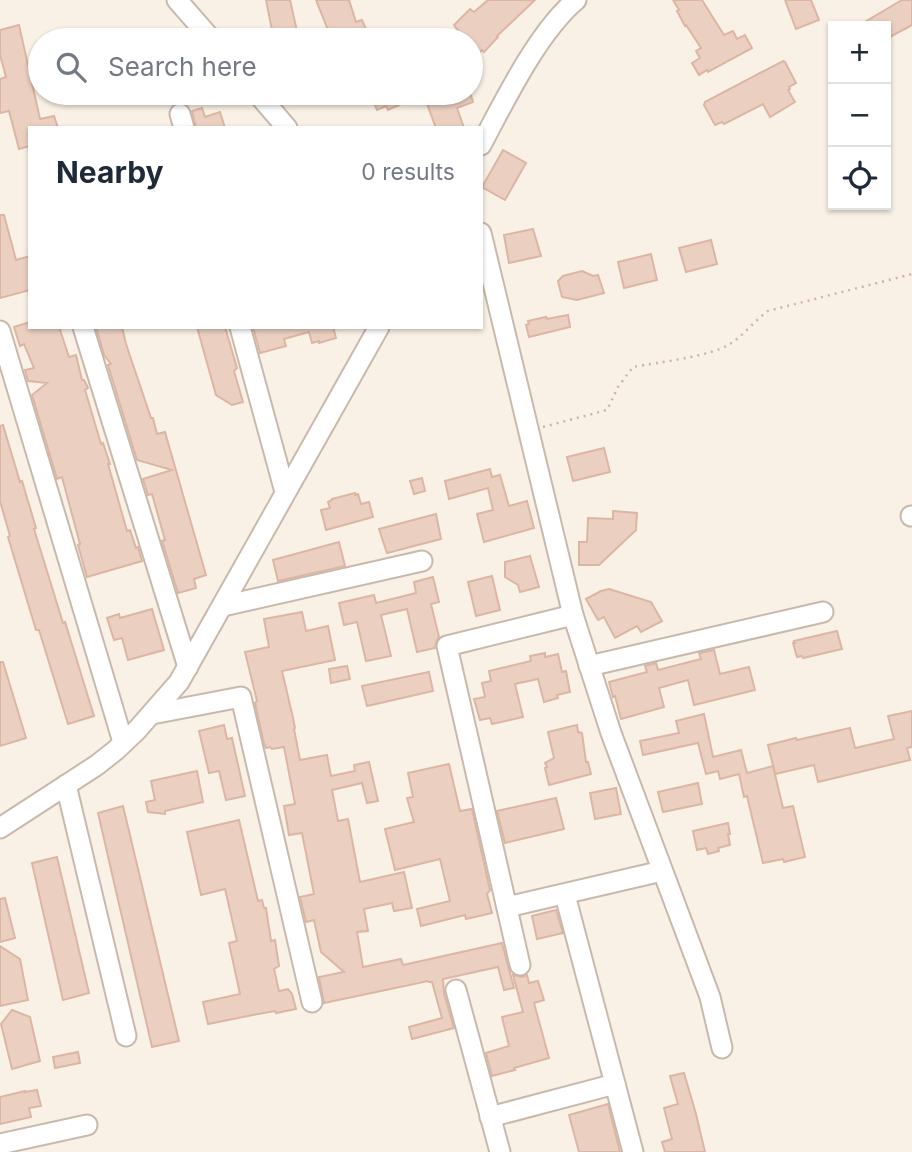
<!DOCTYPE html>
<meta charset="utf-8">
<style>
body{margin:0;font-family:Inter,sans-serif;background:#f2f2f3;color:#1f2937}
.controls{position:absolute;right:21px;top:21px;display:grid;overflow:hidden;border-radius:0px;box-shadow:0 2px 5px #0004}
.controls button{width:63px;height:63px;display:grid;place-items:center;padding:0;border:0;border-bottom:2px solid #e0e1e3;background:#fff;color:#1f2937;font:35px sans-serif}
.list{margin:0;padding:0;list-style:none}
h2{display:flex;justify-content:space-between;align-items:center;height:91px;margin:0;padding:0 28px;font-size:30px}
h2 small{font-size:23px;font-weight:400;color:#747a83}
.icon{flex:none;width:38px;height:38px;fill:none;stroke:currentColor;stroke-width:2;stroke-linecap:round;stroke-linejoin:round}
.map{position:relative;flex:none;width:912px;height:1152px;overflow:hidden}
.search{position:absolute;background:#fff;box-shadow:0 2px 5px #0004;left:28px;top:28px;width:455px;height:77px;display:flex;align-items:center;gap:18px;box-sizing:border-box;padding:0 24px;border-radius:38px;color:#747a83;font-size:26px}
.panel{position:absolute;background:#fff;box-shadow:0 2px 5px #0004;left:28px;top:126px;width:455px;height:203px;border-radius:0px}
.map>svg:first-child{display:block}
.building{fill:#ebd0c1;stroke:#dcb6a3;stroke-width:2}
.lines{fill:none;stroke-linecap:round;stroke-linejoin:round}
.minor-casing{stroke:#c9b9ad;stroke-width:23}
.path{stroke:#d0b3a4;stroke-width:2.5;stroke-dasharray:2 5;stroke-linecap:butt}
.minor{stroke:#fff;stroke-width:19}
</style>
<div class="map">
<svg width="912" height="1152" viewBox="0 0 912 1152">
<rect width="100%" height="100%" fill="#f9f1e6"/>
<g class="building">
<polygon points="266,0 290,0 299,40 274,40"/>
<polygon points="316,0 349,0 356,22 362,20 369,36 358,40 332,40"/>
<polygon points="488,0 535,0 497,36 498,37 484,52 482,50 479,53 471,44 471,40 465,40 454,25 470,9 474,12"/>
<polygon points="673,0 702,0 724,35 733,31 737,39 745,35 752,48 708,72 707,70 699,75 692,63 700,58 696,51 701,48 686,25 685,26 677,11 679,10"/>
<polygon points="785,0 811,0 819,20 796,29"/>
<polygon points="902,0 912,0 912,25 886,39 886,26 858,26"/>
<polygon points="19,25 40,119 54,116 58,128 30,128 30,146 19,149 9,111 0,113 0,79 6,77 0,55 0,30"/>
<polygon points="783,61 785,62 796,83 789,87 790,89 788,90 795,102 770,117 763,104 724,124 722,122 715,125 704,105 705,102"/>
<polygon points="370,93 394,93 399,105 388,110 386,106 377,110"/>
<polygon points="423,93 470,93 473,102 457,108 464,128 436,128"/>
<polygon points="202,108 205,117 220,112 225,128 196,128 192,111"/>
<polygon points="503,150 526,163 505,200 482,187"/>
<polygon points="0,215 4,215 16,260 30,256 30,290 0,298"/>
<polygon points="533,229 541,256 509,263 504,235"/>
<polygon points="711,240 717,264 686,272 679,248"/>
<polygon points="651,254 657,280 624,288 618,262"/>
<polygon points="582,271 593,276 598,275 604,293 577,300 562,297 558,281 563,276"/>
<polygon points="568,315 570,327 529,337 526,325 529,324 528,321 546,317 547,319"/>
<polygon points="30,322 30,327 59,327 69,357 76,355 82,380 84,380 88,388 85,390 101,444 103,443 110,464 108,464 127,531 130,530 136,548 138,547 142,561 87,577 78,545 80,544 62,477 57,479 32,395 47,383 28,381 25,370 34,368 24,344 20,346 14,327"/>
<polygon points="96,327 122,327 126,344 151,418 153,418 157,434 165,432 206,575 194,579 196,588 178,593 162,541 165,540 152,494 148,495 143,479 172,470 137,460 108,365 111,364 104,355"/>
<polygon points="197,327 225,327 237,368 234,371 243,402 232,405 216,395"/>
<polygon points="253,327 333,327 336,338 319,343 319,341 312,343 309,332 284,339 286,346 260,353"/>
<polygon points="3,425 20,482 22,481 36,528 34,529 63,623 65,622 94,716 68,724 39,630 36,630 8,537 10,536 0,501 0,426"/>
<polygon points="604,448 610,472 573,481 567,457"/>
<polygon points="490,469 492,477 500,475 509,506 527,501 534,528 484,542 477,514 493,510 488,488 449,499 445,481"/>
<polygon points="422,478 425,491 414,494 410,481"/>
<polygon points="355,493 355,495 358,494 361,504 369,502 373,517 326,530 321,510 330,508 328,502 332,500 332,499"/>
<polygon points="613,511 637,513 636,530 599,565 579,565 579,542 587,542 588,518 613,519"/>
<polygon points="436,514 441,539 387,553 379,529"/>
<polygon points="339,542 345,566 278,581 273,560"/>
<polygon points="530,556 539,587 520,592 518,585 505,577 505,562"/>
<polygon points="492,576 500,610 476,616 468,582"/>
<polygon points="433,577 439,602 431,604 439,637 436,642 435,648 417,652 407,609 381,615 391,656 366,661 357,622 344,625 339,603 374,595 376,603 416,593 414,582"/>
<polygon points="609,589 651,602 662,621 641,632 637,626 615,638 604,617 598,620 586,599 601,591"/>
<polygon points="152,609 164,650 128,660 122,638 114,640 107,618 119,614 120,618"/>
<polygon points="302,612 306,631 328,626 335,660 282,671 293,718 295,728 294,729 300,760 327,755 331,776 355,771 354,765 369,762 378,801 367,803 362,783 332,790 338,821 348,819 360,882 404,872 412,908 394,911 392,903 364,909 368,931 357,932 363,967 401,959 403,965 502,943 514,988 504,990 498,967 443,979 444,993 454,1028 412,1039 409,1027 442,1018 432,982 429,982 428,981 324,1003 319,977 344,972 321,952 314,920 306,922 300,897 314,894 302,833 289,835 284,806 295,804 284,747 272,749 270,747 266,748 264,744 255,703 257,701 245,652 269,647 264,619"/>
<polygon points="837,631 842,649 803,658 802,656 797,657 793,643 795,643 794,641"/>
<polygon points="714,650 720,674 749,667 755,690 694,705 688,680 659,688 664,707 621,719 615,696 613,697 609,682 647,672 645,666 656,663 658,670 701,659 699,653"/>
<polygon points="545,653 545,657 558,654 562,672 566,671 570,692 557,695 558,698 544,702 538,679 515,684 523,717 492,724 490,718 480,720 474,699 485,697 482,683 491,681 489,671 531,661 530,656"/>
<polygon points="0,662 3,662 26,738 0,746"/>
<polygon points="347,666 350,679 331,683 329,669"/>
<polygon points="429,672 433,691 367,706 362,686"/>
<polygon points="912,711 912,747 907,748 910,760 818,782 814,765 775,774 768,745 796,738 797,740 850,728 855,748 894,739 888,716"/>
<polygon points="704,714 713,757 741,750 747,773 773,766 783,808 793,806 805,857 784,862 783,859 763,863 747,796 744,797 739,774 720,779 718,771 706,774 698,743 643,755 640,741 679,733 676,721"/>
<polygon points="224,725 227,739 232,738 245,796 226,800 219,771 209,773 199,731"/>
<polygon points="577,725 578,732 582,733 586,762 588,762 591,774 549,785 545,768 547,767 545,763 554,758 548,732"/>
<polygon points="449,764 460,811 472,809 490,890 487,894 492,913 466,919 465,915 421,926 417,909 450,901 440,859 395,870 385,829 414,822 407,798 413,797 408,773"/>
<polygon points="197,771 203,802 165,811 165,814 148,812 146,802 155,800 151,781"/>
<polygon points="698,783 702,804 663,812 658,792"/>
<polygon points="616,788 621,814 595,819 590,793"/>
<polygon points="556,798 564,829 505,843 497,811"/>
<polygon points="123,806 179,1041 152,1047 98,813"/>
<polygon points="239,820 258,901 262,900 264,908 266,908 271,941 275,940 279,966 274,969 279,991 288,989 292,994 296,1009 276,1013 275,1011 253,1015 208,1024 203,1002 240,994 229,943 237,941 225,889 201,895 187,832"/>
<polygon points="728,823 730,834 728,834 730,845 718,848 719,851 708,854 706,848 697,850 693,831"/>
<polygon points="57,857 89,993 63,1000 32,863"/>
<polygon points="5,898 15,938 0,942 0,899"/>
<polygon points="556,910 563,933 537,939 532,916"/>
<polygon points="0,946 20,959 28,1000 0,1006"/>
<polygon points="513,975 522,977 527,975 529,983 538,981 544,1000 534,1003 549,1058 514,1068 515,1070 492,1076 486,1053 509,1046 502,1017 523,1012"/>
<polygon points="12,1010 30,1017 40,1061 12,1069 1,1024"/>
<polygon points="78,1052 80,1063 55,1068 53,1057"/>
<polygon points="684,1073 696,1114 705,1152 665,1152 662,1142 672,1139 664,1108 678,1104 670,1076"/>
<polygon points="37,1090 41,1106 29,1108 31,1117 0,1124 0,1097 25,1091 25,1092"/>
<polygon points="608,1104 620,1152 579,1152 569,1115"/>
</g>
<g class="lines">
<g class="minor-casing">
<g id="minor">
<polyline points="177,0 212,40"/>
<polyline points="257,93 287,128"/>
<polyline points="180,114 184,128"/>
<path d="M 481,145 C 505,100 538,32 576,0"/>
<polyline points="481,233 573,615 611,733 710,997 722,1048"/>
<polyline points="83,327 188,667"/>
<polyline points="240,327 285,492"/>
<polyline points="0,331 123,742"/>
<polyline points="911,516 912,516"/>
<polyline points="223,606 422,561"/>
<polyline points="589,666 823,612"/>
<polyline points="152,714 241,697 312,1002"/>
<polyline points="66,785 126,1036"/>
<polyline points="0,828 97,765 116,750 137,730 179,682 379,327"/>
<polyline points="565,895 633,1152"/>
<polyline points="507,907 662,871"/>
<polyline points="520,965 447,646 573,615"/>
<polyline points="456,990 500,1152"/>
<polyline points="490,1117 615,1084"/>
<polyline points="0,1144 87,1125"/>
</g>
</g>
<path class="path" d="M 543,427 L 607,410 L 618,387 L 633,367 C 659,362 709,357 730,344 C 744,335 754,321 768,311 L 912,274"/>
<use href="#minor" class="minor"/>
</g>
</svg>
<div class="controls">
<button>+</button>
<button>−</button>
<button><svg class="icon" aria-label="locate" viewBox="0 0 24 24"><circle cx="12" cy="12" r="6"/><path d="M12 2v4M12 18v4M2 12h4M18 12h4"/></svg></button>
</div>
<div class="search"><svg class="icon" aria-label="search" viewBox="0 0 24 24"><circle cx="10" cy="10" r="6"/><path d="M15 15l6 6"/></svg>Search here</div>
<section class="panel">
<h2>Nearby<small>0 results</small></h2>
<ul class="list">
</ul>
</section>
</div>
